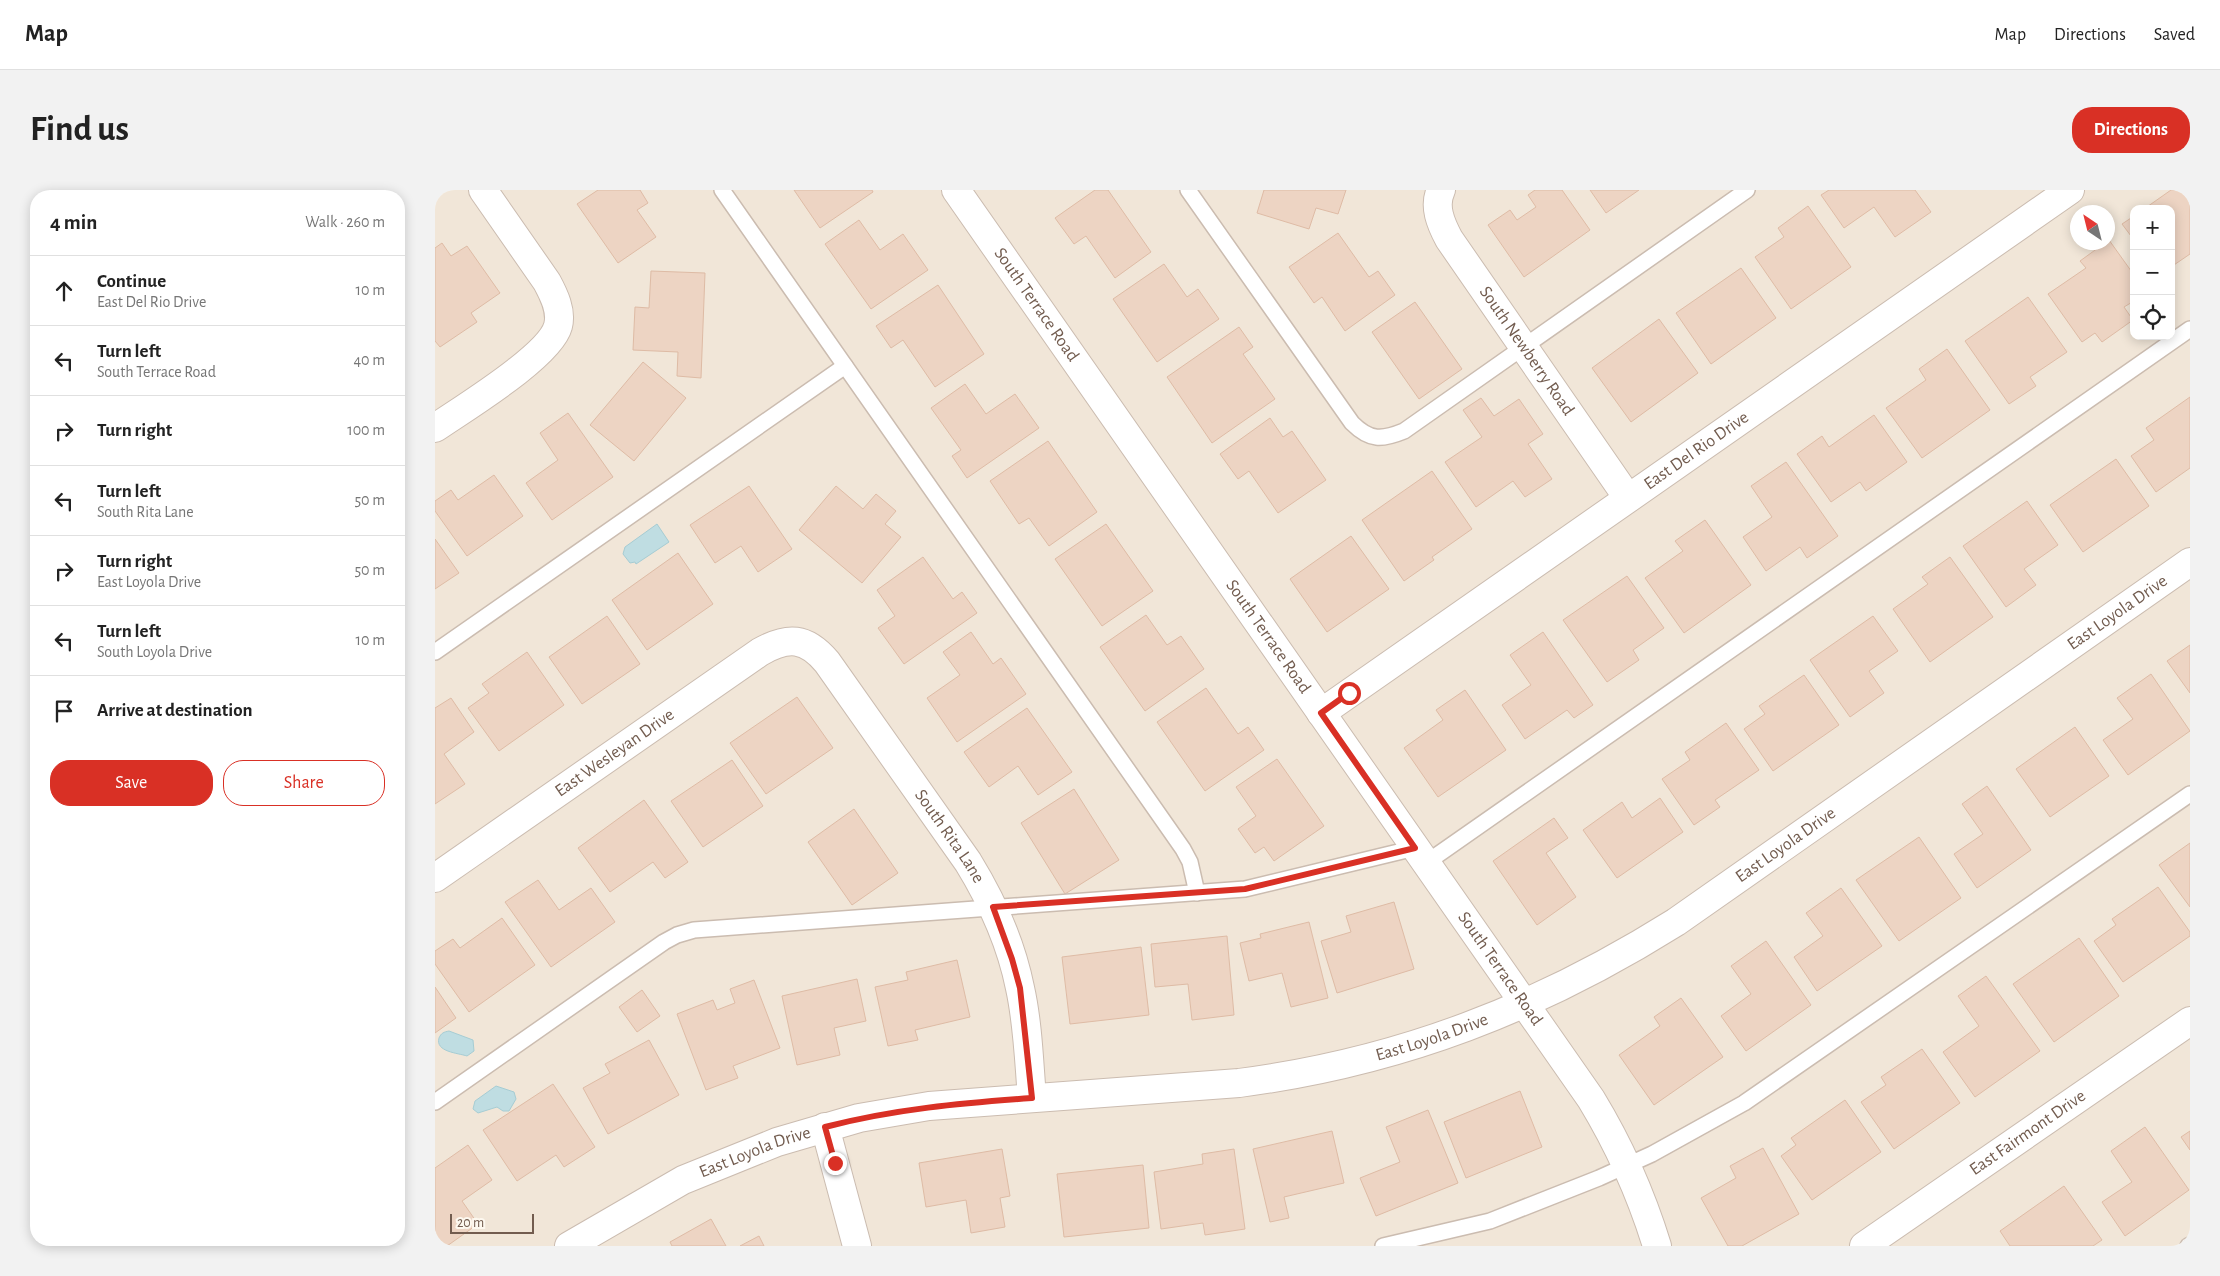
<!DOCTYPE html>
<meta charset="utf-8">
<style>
body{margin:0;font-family:"Alegreya Sans",sans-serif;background:#f2f2f2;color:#222}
.controls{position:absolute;right:15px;top:15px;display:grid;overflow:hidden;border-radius:10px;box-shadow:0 2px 12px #0003}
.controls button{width:45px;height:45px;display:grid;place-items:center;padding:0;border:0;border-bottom:1px solid #e0e0e0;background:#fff;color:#222;font:25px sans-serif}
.compass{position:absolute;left:1635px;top:15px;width:45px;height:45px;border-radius:50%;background:#fff;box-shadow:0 2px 12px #0003;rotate:325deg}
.scale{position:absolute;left:15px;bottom:12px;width:84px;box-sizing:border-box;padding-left:5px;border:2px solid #725c4f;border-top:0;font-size:14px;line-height:18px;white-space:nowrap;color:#725c4f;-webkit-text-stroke:4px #fdf8ef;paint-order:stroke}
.stop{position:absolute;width:15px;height:15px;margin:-11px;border:4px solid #d93025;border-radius:50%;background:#fff}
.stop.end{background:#d93025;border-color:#fff;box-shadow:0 1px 5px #0008}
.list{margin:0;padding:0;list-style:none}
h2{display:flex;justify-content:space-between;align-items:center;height:65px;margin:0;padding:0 20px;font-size:21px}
h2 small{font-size:16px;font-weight:400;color:#767676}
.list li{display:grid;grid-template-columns:32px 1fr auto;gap:15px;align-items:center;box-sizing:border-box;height:70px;padding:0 20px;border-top:1px solid #e0e0e0}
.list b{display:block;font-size:19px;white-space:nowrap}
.list p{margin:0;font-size:16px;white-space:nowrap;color:#767676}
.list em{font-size:16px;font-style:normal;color:#767676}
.actions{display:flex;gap:10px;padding:15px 20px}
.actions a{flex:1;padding:11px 0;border:1px solid #d93025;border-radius:20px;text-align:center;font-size:18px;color:#d93025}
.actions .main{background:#d93025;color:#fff}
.icon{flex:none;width:28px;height:28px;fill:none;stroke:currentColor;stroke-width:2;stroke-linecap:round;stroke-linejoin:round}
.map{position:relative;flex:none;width:1755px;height:1056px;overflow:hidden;border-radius:20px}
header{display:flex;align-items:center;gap:30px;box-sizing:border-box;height:70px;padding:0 25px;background:#fff;border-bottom:1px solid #e0e0e0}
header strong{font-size:24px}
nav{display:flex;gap:28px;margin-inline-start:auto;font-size:18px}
.intro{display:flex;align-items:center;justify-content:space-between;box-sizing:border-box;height:120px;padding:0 30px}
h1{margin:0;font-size:35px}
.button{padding:12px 22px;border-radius:20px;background:#d93025;color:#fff;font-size:18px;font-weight:700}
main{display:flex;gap:30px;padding:0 30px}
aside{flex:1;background:#fff;border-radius:20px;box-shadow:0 2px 12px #0003}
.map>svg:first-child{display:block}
.residential{fill:#f1e6d8;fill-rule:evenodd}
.water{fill:#bfdde2;stroke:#a6ccd3}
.building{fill:#edd4c3;stroke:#debba5}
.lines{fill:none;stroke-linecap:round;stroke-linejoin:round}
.service-casing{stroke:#cbbcb0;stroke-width:18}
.minor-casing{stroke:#cbbcb0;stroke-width:30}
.service{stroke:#fff;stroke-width:15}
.minor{stroke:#fff;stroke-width:28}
.route{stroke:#d93025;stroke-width:6}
.labels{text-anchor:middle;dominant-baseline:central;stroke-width:4;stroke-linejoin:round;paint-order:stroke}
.street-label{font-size:18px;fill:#725c4f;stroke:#fdf8ef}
</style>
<header>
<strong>Map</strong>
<nav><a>Map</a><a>Directions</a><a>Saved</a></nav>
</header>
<div class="intro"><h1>Find us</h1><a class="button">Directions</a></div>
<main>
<aside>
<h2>4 min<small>Walk · 260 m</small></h2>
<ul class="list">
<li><svg class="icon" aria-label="ahead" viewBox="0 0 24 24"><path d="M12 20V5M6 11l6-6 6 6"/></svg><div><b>Continue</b><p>East Del Rio Drive</p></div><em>10 m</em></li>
<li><svg class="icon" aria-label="left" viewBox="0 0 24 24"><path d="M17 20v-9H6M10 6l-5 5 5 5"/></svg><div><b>Turn left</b><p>South Terrace Road</p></div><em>40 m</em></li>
<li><svg class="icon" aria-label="right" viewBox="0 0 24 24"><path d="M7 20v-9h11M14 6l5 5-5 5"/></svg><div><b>Turn right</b></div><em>100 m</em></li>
<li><svg class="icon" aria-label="left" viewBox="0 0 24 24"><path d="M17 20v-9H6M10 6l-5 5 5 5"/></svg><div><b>Turn left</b><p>South Rita Lane</p></div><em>50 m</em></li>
<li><svg class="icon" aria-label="right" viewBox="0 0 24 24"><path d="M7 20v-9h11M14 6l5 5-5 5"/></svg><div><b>Turn right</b><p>East Loyola Drive</p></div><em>50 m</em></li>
<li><svg class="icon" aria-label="left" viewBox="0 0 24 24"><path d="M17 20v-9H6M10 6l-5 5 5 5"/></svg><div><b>Turn left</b><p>South Loyola Drive</p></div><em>10 m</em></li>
<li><svg class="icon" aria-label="arrive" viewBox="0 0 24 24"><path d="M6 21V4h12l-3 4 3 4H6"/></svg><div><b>Arrive at destination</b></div></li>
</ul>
<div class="actions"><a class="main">Save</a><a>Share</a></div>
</aside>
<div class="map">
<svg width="1755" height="1056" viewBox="0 0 1755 1056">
<rect width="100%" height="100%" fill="#faf4e9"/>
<path class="residential" d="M 0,0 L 1755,0 L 1755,1056 L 0,1056 ZM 1699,19 L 1736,19 L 1736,146 L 1699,146 ZM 1642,22 L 1672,22 L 1672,52 L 1642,52 Z"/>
<g class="water">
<polygon points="222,334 234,352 201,374 200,372 195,373 188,364 190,357"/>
<path d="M 14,841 L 38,850 L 39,861 L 32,866 C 23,863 0,862 4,848 C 6,843 9,842 14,841 Z"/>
<polygon points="61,896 79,902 81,909 74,921 68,921 62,917 43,923 38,919 40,911"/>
</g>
<g class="building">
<polygon points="163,0 205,0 213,13 202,20 221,47 183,73 142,14"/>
<polygon points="359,0 437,0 438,2 385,38"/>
<polygon points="660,0 673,0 716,62 680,88 651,46 639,54 620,28"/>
<polygon points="829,0 911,0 903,24 881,18 874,39 822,23"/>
<polygon points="1100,0 1127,0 1155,40 1089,87 1053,35 1075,20 1082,30 1101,17 1093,5"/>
<polygon points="1155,0 1204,0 1171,23"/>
<polygon points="1394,0 1480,0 1496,22 1460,47 1439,17 1409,38 1386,5"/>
<polygon points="1736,0 1755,0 1755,64 1736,77 1736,19 1709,19"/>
<polygon points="1373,16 1416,77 1356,119 1320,67 1349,47 1343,38"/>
<polygon points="1699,26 1699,50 1687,34"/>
<polygon points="424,30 445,60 468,44 493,80 436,119 390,54"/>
<polygon points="903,43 934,87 943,81 960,105 910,141 887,107 879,113 854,77"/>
<polygon points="1674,50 1699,85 1699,111 1689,117 1698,130 1667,152 1660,143 1647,152 1613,104 1651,78 1645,71"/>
<polygon points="7,53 16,66 32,56 65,103 36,123 42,132 5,157 0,151 0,58"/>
<polygon points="729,74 752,107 763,99 784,129 722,172 678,109"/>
<polygon points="1306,78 1341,128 1276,174 1241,123"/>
<polygon points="216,81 270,83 266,188 242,186 243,162 198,160 200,117 214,118"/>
<polygon points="503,95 549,164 500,197 468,150 456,158 441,136"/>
<polygon points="1593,107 1632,162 1595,187 1601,196 1574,214 1530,151"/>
<polygon points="980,112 1027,179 984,209 937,142"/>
<polygon points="1224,129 1263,183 1196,232 1157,178"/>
<polygon points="804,137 818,157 808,164 840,209 777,253 732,187"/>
<polygon points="1512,159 1555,220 1487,268 1451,218 1491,190 1484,179"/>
<polygon points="208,172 251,208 199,271 155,235"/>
<polygon points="530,194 551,224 580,204 604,238 532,288 517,266 526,260 496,218"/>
<polygon points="1755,207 1755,278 1721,302 1696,266 1719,250 1711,238"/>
<polygon points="1046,208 1059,226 1084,209 1108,244 1093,254 1117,289 1090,307 1078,291 1041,317 1010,272 1047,247 1028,220"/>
<polygon points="133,223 178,287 117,330 91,293 123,270 105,243"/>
<polygon points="1439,225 1472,272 1431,301 1425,292 1396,312 1362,264 1387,246 1394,257"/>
<polygon points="835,228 848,247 857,241 891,290 843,323 814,281 803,289 785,264"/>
<polygon points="613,251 662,322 614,356 594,328 584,334 555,291"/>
<polygon points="1681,269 1714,316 1648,362 1615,315"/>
<polygon points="1351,272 1403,346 1372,368 1365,357 1331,381 1308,347 1337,327 1316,296"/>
<polygon points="997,281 1037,339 997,367 999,370 969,391 927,330"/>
<polygon points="59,285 88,326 32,366 0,321 0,311 16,300 23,310"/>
<polygon points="314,296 357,359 323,382 306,356 280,373 255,335"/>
<polygon points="401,296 428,319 441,304 461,321 450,334 466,347 427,393 364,340"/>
<polygon points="1592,311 1623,355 1589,379 1601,395 1571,417 1528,356"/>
<polygon points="1270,330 1316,395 1249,443 1210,388 1248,361 1240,351"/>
<polygon points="671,334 718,401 667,436 620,369"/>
<polygon points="916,346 954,399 892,442 855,389"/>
<polygon points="0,349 24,383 0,399"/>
<polygon points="243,363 278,414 212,460 177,410"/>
<polygon points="488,367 518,409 527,402 542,423 469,474 443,438 460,426 442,400"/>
<polygon points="1515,367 1558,427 1495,472 1458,419 1493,394 1487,387"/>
<polygon points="1192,386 1229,438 1198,460 1204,470 1172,492 1128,430"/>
<polygon points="711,425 732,455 746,446 769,479 710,521 665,457"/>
<polygon points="172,426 205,474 147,514 114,467"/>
<polygon points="1438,426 1463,461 1434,481 1449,503 1415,527 1375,470"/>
<polygon points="536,442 558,474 566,468 591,504 522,552 492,508 525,485 508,462"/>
<polygon points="1108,442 1158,515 1139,528 1132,520 1090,549 1067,515 1096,495 1075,465"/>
<polygon points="1755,455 1755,503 1732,471"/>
<polygon points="92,462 129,515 64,561 33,518 54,503 47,494"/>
<polygon points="1716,484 1755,541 1693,585 1668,550 1698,529 1682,508"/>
<polygon points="1369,485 1404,535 1338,581 1309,539 1330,524 1324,516"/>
<polygon points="771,498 803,544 813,537 829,560 770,601 722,532"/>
<polygon points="1030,500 1071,560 1003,607 969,558 1008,530 1001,520"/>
<polygon points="362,507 398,558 331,604 295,553"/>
<polygon points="16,508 39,542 9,564 30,594 0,614 0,518"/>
<polygon points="592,518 637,582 603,605 583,576 554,597 529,562"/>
<polygon points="1291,533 1324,580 1280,610 1285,617 1259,635 1227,589 1255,570 1250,562"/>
<polygon points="1640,537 1674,586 1615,627 1581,579"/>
<polygon points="842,569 889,636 839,671 829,657 820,663 803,639 821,626 801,597"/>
<polygon points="297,570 328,616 268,657 236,611"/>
<polygon points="1552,596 1596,660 1542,698 1519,664 1548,644 1527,614"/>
<polygon points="639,599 684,670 630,704 586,633"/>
<polygon points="1225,608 1248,642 1182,688 1148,640 1187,612 1197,628"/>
<polygon points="209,610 253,672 230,688 218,672 175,702 143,658"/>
<polygon points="419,619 463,683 417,715 373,652"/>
<polygon points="1119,628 1133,648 1111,663 1141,707 1102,735 1058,671"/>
<polygon points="1484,647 1526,708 1464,751 1421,690"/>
<polygon points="1755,653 1755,717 1724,675"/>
<polygon points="103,690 124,720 156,698 180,732 116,777 70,712"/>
<polygon points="1723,697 1755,742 1755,746 1688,792 1659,751 1681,735 1677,729"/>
<polygon points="1406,698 1447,756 1382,801 1359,767 1388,746 1371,723"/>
<polygon points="959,712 979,779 902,803 886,751 916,742 911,726"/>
<polygon points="67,728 100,775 34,822 0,774 0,761 18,749 25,758"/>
<polygon points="874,732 893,808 856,817 847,783 814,791 805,753 826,748 825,744"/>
<polygon points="792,746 799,825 757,830 753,794 720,797 716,754"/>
<polygon points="1644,748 1684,806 1619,852 1578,794"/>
<polygon points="1331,751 1376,815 1311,861 1286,826 1316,804 1296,776"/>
<polygon points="706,757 714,825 635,834 627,767"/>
<polygon points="522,770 535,827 480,840 483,850 453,856 440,797 473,790 471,782"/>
<polygon points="1551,786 1605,861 1540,907 1508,862 1544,836 1523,806"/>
<polygon points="422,789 431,831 399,838 405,865 362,875 347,806"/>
<polygon points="319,790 345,858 298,876 303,888 271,900 242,824 278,810 282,820 300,813 295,799"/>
<polygon points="0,797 21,828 0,843"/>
<polygon points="207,800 225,826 202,842 184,817"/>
<polygon points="1246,808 1288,867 1219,915 1184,865 1225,836 1219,827"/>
<polygon points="214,850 244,905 173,944 148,898 175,883 170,874"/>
<polygon points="1487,859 1525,913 1459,959 1426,912 1451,895 1446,887"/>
<polygon points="118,894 160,957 129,977 121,965 82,991 48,940"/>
<polygon points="1085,901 1107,957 1031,988 1009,932"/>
<polygon points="1410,910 1446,962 1377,1010 1346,966 1361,955 1356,948"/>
<polygon points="993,920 1023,993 941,1026 925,988 965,972 951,937"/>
<polygon points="1710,937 1754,1000 1690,1046 1667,1012 1697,992 1676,961"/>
<polygon points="897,941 909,993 849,1007 854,1028 835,1032 818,959"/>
<polygon points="1755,941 1755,960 1746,947"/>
<polygon points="33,955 57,990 27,1011 43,1034 12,1056 8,1056 0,1045 0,978"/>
<polygon points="1328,958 1364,1024 1307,1056 1293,1056 1266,1008 1301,988 1295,976"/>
<polygon points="567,959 575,1006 565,1008 570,1037 536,1043 531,1010 491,1017 484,973"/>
<polygon points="799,959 810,1039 770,1045 768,1033 726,1039 719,982 768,974 767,964"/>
<polygon points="708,975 714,1038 629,1047 622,984"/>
<polygon points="1629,996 1667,1050 1658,1056 1575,1056 1565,1041"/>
<polygon points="276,1029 291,1056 237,1056 235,1052"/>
<polygon points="324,1046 329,1056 305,1056"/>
</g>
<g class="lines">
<g class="service-casing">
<g id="service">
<polyline points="287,0 748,659 755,672 762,703"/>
<path d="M 753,0 L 917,233 C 935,251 947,250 969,241 L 1312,0"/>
<polyline points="0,462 410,176"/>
<polyline points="991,673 1755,139"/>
<polyline points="0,912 229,752 242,745 259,740 810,699 980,658"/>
<polyline points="948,1056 1055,1031 1164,988 1217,964 1309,913 1755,604"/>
<polyline points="1753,1056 1755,1055"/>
</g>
</g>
<g class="minor-casing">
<g id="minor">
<path id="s1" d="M 521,0 L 1156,909 C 1184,955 1206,1004 1222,1056"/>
<path id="s2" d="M 1006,0 C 998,16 1006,34 1014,49 L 1193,308"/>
<path d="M 0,238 C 29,218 115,166 123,136 C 127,121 119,105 112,92 L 48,0"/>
<path id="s3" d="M 886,523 L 1635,0"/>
<path id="s4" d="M 0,688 L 325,462 C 353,446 371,447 392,472 L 533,672 C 557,711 576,753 585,798 C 593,834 594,872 597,908"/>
<polyline points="390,937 422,1056"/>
<path id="s5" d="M 134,1056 L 248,990 L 342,952 L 424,928 L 494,916 L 804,893 C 965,872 1104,818 1241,732 L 1755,372"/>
<path id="s6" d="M 1429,1056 L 1755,831"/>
</g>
</g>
<use href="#service" class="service"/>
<use href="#minor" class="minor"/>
</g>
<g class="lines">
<path class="route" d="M 400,973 L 390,937 C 459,919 527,913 597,908 L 585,798 L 577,769 L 558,717 L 810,699 L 980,658 L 886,523 L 914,503"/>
</g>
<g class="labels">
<g class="street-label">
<text stroke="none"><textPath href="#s1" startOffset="140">South Terrace Road</textPath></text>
<text stroke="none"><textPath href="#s2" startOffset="188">South Newberry Road</textPath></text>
<text stroke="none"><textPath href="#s3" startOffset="458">East Del Rio Drive</textPath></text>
<text stroke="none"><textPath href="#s5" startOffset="1709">East Loyola Drive</textPath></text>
<text stroke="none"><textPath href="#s1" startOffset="545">South Terrace Road</textPath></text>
<text stroke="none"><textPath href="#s4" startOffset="219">East Wesleyan Drive</textPath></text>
<text stroke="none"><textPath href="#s4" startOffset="685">South Rita Lane</textPath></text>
<text stroke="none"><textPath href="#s5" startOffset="1304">East Loyola Drive</textPath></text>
<text stroke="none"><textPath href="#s1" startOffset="950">South Terrace Road</textPath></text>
<text stroke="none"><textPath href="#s5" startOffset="899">East Loyola Drive</textPath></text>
<text stroke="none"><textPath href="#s6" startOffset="199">East Fairmont Drive</textPath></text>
<text stroke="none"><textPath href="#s5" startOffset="209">East Loyola Drive</textPath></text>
</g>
</g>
</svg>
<div class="controls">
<button>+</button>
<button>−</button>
<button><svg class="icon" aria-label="locate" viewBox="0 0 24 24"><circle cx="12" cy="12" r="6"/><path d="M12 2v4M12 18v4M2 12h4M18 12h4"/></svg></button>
</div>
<svg class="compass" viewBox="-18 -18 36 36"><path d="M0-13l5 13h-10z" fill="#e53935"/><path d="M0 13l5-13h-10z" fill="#767676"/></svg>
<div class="scale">20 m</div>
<div class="stop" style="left:914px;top:503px"></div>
<div class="stop end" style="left:400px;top:973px"></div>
</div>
</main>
